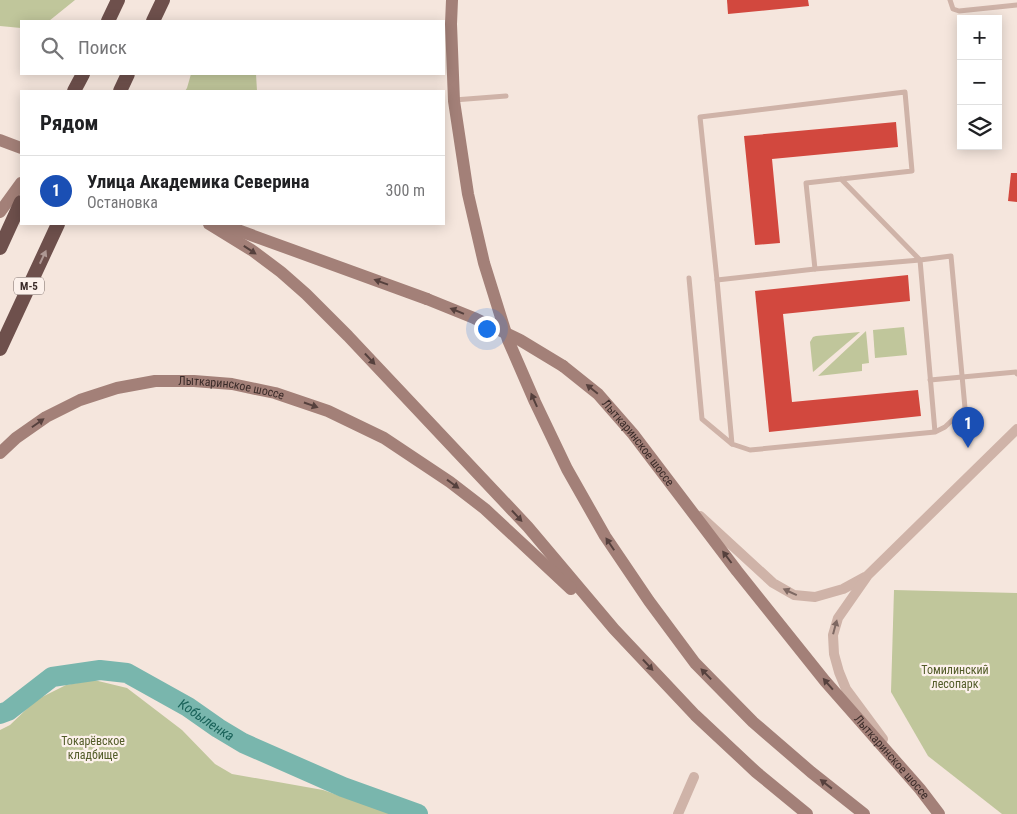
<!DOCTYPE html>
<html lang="ru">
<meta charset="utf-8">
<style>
body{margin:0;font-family:"Roboto Condensed",sans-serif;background:#f2f2f2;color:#202124}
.controls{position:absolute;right:15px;top:15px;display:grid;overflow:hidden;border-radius:0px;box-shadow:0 2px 12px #0003}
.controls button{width:45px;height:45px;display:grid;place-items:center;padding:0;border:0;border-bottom:1px solid #e0e0e0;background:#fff;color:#202124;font:25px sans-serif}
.you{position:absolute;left:486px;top:328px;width:18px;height:18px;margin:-12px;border:4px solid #fff;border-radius:50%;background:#1a73e8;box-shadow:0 0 0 8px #1a73e833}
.badge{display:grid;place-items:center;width:32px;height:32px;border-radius:50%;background:#db2777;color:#fff;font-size:16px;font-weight:700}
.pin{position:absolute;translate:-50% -41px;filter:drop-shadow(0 1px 2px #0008)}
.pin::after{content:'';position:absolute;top:26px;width:18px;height:15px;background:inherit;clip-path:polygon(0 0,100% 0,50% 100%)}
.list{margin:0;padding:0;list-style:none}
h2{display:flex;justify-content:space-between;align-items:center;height:65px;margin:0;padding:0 20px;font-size:21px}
h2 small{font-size:16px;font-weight:400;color:#757577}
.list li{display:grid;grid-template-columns:32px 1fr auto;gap:15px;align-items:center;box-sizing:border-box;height:70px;padding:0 20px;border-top:1px solid #e0e0e0}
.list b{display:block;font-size:19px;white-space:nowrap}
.list p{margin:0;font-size:16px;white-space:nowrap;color:#757577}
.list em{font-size:16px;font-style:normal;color:#757577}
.icon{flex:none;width:28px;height:28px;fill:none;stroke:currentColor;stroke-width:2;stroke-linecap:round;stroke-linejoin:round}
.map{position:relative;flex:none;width:1017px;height:814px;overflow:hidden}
.search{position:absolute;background:#fff;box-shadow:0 2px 12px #0003;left:20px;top:20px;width:425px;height:55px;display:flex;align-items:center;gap:12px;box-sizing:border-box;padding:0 18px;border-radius:0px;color:#757577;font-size:19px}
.panel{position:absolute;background:#fff;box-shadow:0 2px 12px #0003;left:20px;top:90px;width:425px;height:135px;border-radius:0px}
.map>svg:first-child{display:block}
.green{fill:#c0c69b}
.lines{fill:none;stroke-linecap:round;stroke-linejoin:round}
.river{stroke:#79b6ad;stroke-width:20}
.building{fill:#d2483e}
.service{stroke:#cfb3a8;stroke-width:5}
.minor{stroke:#cfb3a8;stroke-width:10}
.secondary{stroke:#a38078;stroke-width:12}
.trunk{stroke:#6e504c;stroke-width:14}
.secondary-bridge{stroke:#a38078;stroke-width:12}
.oneway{fill:#55403d}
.oneway2{fill:#ae9894}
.oneway3{fill:#7e6862}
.labels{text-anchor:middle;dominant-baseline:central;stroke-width:4.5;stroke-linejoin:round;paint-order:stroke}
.shield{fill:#fcf1eb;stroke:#756663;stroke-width:1}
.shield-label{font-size:11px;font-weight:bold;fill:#3b2b29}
.street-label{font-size:12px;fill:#3b2b29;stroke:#fcf1eb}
.park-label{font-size:12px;fill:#535c29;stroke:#fcf1eb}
.water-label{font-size:14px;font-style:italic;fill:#196259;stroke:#fcf1eb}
</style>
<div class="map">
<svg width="1017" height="814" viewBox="0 0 1017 814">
<rect width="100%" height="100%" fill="#f5e6dd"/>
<g class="green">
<polygon points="0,0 75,0 49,21 21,21 21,28 0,26"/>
<polygon points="191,74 256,74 257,91 185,91 187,88"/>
<polygon points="904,327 907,355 875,358 873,330"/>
<polygon points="866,331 869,363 862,364 862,371 818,376"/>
<polygon points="860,332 813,372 810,342 813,337 816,336"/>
<polygon points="894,590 1017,593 1017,814 1002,814 928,756 891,692"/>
<polygon points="94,680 127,688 182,730 215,764 232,774 323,790 392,814 0,814 0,730 10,725 36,700 66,685"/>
</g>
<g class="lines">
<path class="river" id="s1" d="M 0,714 L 8,711 L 52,677 L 100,670 L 127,673 L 188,707 L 218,728 L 243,743 L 343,787 L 418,814"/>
</g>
<g class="building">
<polygon points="727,0 808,0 809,6 728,14"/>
<polygon points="896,122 898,147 772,159 780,243 755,245 744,136"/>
<polygon points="1011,173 1017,173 1017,202 1008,201"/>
<polygon points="908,275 910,301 783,314 792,402 918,390 921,416 769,432 755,291"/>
</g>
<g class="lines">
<g class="service">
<polyline points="950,0 953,9 959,11 1017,5"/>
<polyline points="454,100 506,96"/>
<polyline points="841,179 920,260 815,269 806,183 912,171 905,92 700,117 717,280 732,444 750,450 935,432 945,427 965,408 951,256 920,260 935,432"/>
<polyline points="689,278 702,419 732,444"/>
<polyline points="717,280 815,269"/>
<polyline points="930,380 1016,372 1017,374"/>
</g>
<g class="minor">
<polyline points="700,516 773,583 794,595 815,597 843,589 865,577"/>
<polyline points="883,739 846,689 839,672 834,654 833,635 838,618 868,575 1017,429"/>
<polyline points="678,814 694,777"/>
</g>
<g class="secondary">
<polyline points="452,0 451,24 454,101 468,194 484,263 508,340 535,402 567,469 605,536 649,601 695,663 753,722 811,772 864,814"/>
<polyline points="0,140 21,148"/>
<polyline points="0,212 21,183"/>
<polyline points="209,224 253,251 281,272 306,294 348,336 528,527 614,629 695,715 756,772 807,814"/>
<polyline points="221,224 427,299"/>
<path id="s2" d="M 563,366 L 598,394 L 633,434 L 737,571 L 825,681 L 920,789 L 939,814"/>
<path id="s3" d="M 0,453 L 16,438 L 46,417 L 80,400 L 117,388 L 155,381 L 194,381 L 232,384 L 275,393 L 328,411 L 384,438 L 450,482 L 485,509 L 571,589"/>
</g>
<g class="trunk">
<polyline points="108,21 118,0"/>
<polyline points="153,21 163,0"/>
<polyline points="74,91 83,74"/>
<polyline points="120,91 128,74"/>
<polyline points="0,248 21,202"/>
<polyline points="0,349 58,224"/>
</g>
<polyline class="secondary-bridge" points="427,299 474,318 520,340 563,366"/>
</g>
<defs><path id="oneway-solid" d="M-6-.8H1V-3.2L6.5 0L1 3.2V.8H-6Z" transform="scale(1.25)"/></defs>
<g class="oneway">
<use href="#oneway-solid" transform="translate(250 250) rotate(34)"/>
<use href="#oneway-solid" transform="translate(381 282) rotate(-160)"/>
<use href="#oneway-solid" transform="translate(457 311) rotate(-158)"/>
<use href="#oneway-solid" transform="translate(370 359) rotate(47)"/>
<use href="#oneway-solid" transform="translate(592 389) rotate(-141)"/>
<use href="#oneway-solid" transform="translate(534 400) rotate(-114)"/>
<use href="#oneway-solid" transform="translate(311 405) rotate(19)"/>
<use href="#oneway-solid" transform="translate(38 423) rotate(-35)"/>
<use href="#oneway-solid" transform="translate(453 484) rotate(36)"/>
<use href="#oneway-solid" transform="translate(517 516) rotate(47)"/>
<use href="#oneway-solid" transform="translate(610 544) rotate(-124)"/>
<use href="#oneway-solid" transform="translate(727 557) rotate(-127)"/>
<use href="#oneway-solid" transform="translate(648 665) rotate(47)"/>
<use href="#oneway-solid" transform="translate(706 674) rotate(-134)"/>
<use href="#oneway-solid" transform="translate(828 684) rotate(-131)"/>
<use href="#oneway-solid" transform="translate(826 784) rotate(-142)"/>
</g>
<use class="oneway2" href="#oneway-solid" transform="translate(43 257) rotate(-65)"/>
<g class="oneway3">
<use href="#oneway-solid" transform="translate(790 592) rotate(-155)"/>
<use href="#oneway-solid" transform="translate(835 627) rotate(-75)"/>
</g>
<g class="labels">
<rect class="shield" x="14" y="277.5" width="30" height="17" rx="4"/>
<g class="shield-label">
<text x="29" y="286">М-5</text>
</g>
<g class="street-label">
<text stroke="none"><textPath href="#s3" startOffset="251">Лыткаринское шоссе</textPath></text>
<text stroke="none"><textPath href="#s2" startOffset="108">Лыткаринское шоссе</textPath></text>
<text stroke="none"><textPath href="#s2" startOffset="512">Лыткаринское шоссе</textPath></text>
</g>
<g class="park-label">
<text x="955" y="670">Томилинский<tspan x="955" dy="14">лесопарк</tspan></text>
<text x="93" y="741">Токарёвское<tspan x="93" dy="14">кладбище</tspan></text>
</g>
<g class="water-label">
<text stroke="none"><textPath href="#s1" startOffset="232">Кобыленка</textPath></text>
</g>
</g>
</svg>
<div class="controls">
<button>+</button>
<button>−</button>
<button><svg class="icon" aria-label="layers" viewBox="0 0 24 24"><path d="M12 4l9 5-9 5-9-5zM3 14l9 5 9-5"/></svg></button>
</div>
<div class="you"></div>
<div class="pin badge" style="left:968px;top:448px;background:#1a4fb4">1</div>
<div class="search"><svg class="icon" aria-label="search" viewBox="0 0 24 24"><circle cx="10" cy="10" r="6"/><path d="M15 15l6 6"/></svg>Поиск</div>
<section class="panel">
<h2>Рядом<small></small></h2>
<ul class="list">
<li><span class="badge" style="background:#1a4fb4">1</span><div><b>Улица Академика Северина</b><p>Остановка</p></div><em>300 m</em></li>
</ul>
</section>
</div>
